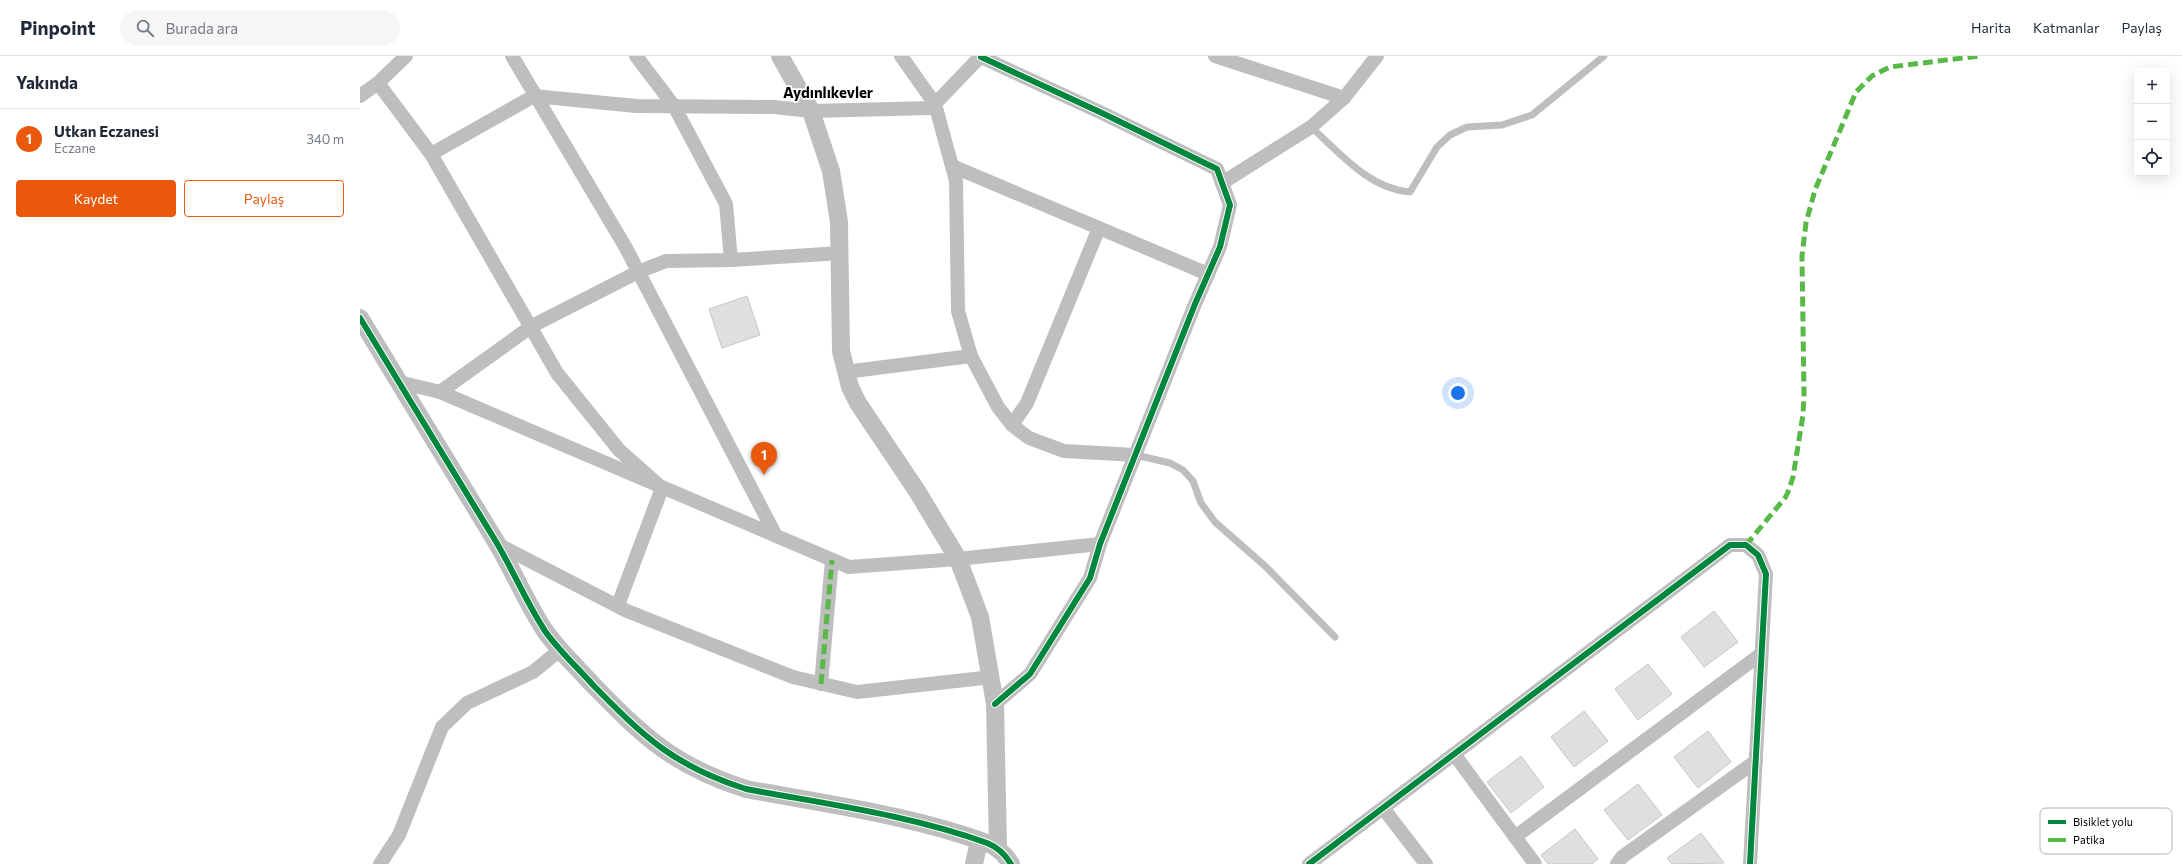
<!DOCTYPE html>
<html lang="tr">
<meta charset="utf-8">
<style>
body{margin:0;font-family:Commissioner,sans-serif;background:#f6f6f7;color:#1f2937}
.controls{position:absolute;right:12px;top:12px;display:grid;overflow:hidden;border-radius:4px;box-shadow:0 4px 16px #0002}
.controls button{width:36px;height:36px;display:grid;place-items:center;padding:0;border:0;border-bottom:1px solid #e0e1e3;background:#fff;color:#1f2937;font:20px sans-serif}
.you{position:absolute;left:1098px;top:337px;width:14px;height:14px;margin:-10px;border:3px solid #fff;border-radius:50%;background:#1a73e8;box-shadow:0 0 0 6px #1a73e833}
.badge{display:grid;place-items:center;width:26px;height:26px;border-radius:50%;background:#ea580c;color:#fff;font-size:13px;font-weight:700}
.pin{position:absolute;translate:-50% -33px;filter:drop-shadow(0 1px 2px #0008)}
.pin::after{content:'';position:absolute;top:21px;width:14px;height:12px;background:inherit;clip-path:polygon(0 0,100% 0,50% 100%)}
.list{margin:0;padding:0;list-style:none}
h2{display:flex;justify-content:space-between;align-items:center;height:52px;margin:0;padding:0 16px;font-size:17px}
h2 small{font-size:13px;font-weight:400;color:#747a83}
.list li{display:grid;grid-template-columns:26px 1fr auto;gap:12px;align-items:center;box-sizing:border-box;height:60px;padding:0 16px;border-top:1px solid #e0e1e3}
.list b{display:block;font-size:15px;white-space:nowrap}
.list p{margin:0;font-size:13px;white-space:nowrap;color:#747a83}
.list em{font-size:13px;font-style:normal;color:#747a83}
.actions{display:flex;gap:8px;padding:12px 16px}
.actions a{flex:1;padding:9px 0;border:1px solid #ea580c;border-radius:4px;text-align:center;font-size:14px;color:#ea580c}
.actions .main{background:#ea580c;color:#fff}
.icon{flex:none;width:22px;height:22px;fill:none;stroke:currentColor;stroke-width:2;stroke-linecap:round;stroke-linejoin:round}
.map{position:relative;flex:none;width:1822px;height:808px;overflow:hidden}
header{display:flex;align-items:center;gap:24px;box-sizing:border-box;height:56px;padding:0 20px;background:#fff;border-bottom:1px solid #e0e1e3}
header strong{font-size:19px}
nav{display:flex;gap:22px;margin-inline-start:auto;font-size:14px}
.search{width:280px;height:36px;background:#f6f6f7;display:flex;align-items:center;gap:10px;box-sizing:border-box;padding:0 14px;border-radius:22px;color:#747a83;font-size:15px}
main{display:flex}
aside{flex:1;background:#fff}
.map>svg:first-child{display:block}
.building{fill:#dfdfdf;stroke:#c7c7c7}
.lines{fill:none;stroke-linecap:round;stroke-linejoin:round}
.service{stroke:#bebebe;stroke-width:7}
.minor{stroke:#bebebe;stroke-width:14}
.tertiary{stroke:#bebebe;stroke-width:18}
.quiet{stroke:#58b947;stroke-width:5;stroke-dasharray:10 5;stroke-linecap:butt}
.cycleway-casing{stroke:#fff;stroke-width:8}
.cycleway{stroke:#00873e;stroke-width:6}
.labels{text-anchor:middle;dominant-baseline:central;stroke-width:3.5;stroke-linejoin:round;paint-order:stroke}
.district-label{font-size:15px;font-weight:bold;fill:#000;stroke:#fff}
.key{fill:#fff;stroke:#b2b2b2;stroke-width:1}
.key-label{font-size:11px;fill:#000}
</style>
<header>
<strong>Pinpoint</strong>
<div class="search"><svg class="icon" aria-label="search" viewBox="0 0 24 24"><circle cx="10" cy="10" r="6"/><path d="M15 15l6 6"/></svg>Burada ara</div>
<nav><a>Harita</a><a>Katmanlar</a><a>Paylaş</a></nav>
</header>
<main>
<aside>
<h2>Yakında<small></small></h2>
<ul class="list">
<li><span class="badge">1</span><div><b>Utkan Eczanesi</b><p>Eczane</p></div><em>340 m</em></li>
</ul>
<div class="actions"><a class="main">Kaydet</a><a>Paylaş</a></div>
</aside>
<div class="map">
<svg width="1822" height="808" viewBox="0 0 1822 808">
<rect width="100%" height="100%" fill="#fff"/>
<g class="building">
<polygon points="387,240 400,279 362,292 349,253"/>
<polygon points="1354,555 1378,586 1344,611 1321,581"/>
<polygon points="1288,608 1312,638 1278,664 1255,633"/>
<polygon points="1224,655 1248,685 1214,711 1191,681"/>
<polygon points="1348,675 1371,706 1338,732 1314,701"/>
<polygon points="1161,700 1184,731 1151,757 1127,726"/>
<polygon points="1278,728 1302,759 1268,784 1244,754"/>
<polygon points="1215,773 1238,803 1232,808 1188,808 1181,799"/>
<polygon points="1341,777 1364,807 1312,808 1307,802"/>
</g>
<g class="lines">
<g class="service">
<path d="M 951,71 C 980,97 1009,133 1050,136 L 1077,91 L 1090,79 L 1107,71 L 1142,69 L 1172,59 L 1244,0"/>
<polyline points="776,399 810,407 823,414 833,425 841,447 855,466 905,510 975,581"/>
</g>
<g class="minor">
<polyline points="152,0 266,192 416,480"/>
<polyline points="276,0 314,50 366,148 371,204"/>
<polyline points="541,0 575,48 596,125 598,255 611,300 638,351 652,369 669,382 704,395 776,399"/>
<polyline points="855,0 984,42"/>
<polyline points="621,1 742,57 857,113 870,149 860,191 835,248 740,488 730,522 670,618 635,648"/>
<polyline points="18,27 71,98 197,317 259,394 302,432 258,549"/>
<polyline points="0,40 18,27 46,0"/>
<polyline points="71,98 174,40 276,50 414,51 451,55 571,52 621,0"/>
<polyline points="592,110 848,218"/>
<polyline points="862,127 951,71 984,42 1017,0"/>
<polyline points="485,316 611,300"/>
<polyline points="39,326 80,336 489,511 598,503 740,488"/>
<polyline points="80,336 172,270 278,216 306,205 371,204 481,197"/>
<polyline points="652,369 667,347 739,172"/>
<polyline points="137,488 267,555 433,621 497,636 632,621"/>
<polyline points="461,628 472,504"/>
<polyline points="1094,698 1175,808"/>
<polyline points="1023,752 1066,808"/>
<polyline points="1155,781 1401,598"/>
<polyline points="20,808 39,779 82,671 107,647 173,616 200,594"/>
<polyline points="949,808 1370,489 1386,489 1398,499 1406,518 1390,808"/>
<polyline points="1257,808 1262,801 1396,705"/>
</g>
<g class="tertiary">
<polyline points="420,0 451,55 471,115 479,166 481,295 490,331 498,347 557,435 598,503 620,561 635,648 638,793"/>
<path d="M 0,262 C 45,336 90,411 135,484 C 153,514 166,546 185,575 C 199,595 217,611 233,629 C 285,682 314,710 386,733 C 466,748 550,759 627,787 C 637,791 645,798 651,808"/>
<polyline points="614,808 619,785"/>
</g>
<g class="quiet">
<polyline points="1386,489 1425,442 1428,436 1433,421 1443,359 1444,338 1442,200 1446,167 1455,134 1496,36 1512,20 1530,11 1619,0"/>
<polyline points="461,628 472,504"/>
</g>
<g class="cycleway-casing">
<g id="cycleway">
<polyline points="621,1 742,57 857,113 870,149 860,191 835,248 740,488 730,522 670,618 635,648"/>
<path d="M 0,262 C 45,336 90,411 135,484 C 153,514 166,546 185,575 C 199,595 217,611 233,629 C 285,682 314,710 386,733 C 466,748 550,759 627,787 C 637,791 645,798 651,808"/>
<polyline points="949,808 1370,489 1386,489 1398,499 1406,518 1390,808"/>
</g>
</g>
<use href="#cycleway" class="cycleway"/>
</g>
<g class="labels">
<g class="district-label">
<text x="468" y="36">Aydınlıkevler</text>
</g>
</g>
<rect x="1680" y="752" width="132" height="46" rx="6" class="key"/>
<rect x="1688" y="764" width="18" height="4" fill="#00873e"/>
<rect x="1688" y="782" width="18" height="4" fill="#58b947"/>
<g class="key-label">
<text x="1713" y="770">Bisiklet yolu</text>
<text x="1713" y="788">Patika</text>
</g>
</svg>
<div class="controls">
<button>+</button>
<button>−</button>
<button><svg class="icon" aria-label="locate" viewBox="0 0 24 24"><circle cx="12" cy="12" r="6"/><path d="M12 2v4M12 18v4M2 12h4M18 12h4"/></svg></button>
</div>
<div class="you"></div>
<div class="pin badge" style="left:404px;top:419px">1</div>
</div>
</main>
